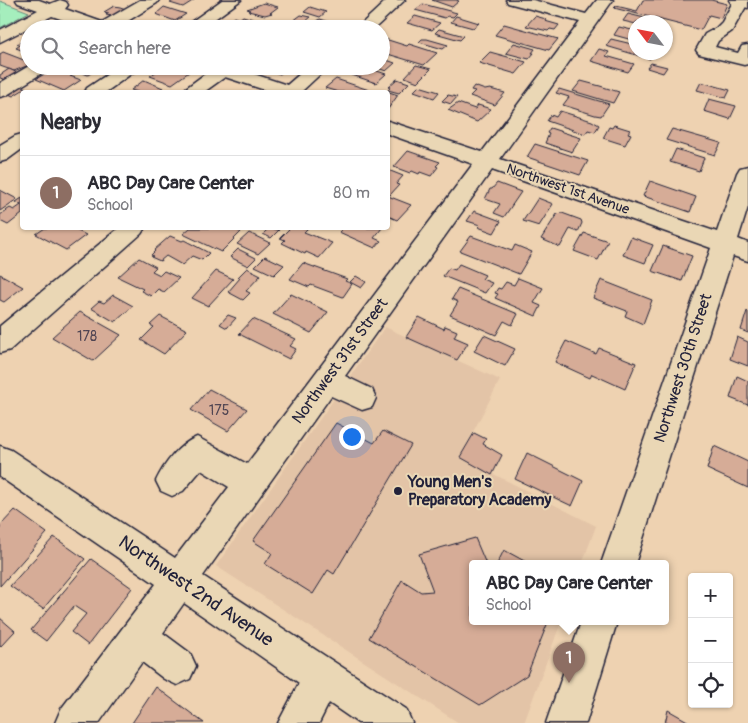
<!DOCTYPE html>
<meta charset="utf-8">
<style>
body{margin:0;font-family:Pangolin,sans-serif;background:#f2f2f3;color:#2b2b33}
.controls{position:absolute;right:15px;bottom:15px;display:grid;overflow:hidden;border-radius:5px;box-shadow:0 1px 4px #0004}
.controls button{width:45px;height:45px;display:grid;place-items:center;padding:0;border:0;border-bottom:1px solid #e1e1e2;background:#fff;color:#2b2b33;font:25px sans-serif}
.compass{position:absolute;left:628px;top:15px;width:45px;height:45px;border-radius:50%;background:#fff;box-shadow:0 1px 4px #0004;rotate:302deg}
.you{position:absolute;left:351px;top:436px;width:18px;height:18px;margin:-12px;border:4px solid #fff;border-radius:50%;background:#1a73e8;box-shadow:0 0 0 8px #1a73e833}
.badge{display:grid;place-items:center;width:32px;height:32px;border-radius:50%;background:#22223b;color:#fff;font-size:16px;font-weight:700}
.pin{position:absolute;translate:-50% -41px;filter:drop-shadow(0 1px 2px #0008)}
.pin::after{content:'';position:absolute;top:26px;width:18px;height:15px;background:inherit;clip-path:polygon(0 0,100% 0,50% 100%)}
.popup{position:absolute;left:469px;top:560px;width:200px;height:65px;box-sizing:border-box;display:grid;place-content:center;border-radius:5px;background:#fff;filter:drop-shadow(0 1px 4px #0005);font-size:16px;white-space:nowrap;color:#7c7c81}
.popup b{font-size:19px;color:#2b2b33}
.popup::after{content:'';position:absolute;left:50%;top:100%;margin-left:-10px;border:10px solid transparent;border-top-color:#fff}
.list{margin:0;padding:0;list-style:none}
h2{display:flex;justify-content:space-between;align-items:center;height:65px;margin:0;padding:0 20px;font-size:21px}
h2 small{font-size:16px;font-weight:400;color:#7c7c81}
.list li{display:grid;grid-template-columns:32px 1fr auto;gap:15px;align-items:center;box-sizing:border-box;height:75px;padding:0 20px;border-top:1px solid #e1e1e2}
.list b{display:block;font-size:19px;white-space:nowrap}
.list p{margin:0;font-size:16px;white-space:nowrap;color:#7c7c81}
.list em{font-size:16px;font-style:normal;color:#7c7c81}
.icon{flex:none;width:28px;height:28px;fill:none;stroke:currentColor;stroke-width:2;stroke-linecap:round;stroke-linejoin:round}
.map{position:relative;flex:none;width:748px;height:723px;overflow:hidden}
.search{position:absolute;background:#fff;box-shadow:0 1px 4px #0004;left:20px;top:20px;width:370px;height:55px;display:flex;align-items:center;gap:12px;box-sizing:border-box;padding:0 18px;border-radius:28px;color:#7c7c81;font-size:19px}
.panel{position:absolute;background:#fff;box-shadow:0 1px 4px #0004;left:20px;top:90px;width:370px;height:140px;border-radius:5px}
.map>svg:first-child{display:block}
.built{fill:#e3c4a7}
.green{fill:#a5eebd;stroke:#64887c}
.building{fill:#d6ac97;stroke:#22223b}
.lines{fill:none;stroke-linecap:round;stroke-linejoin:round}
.minor-casing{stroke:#22223b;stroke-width:3}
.major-casing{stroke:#22223b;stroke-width:3}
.minor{fill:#ead7b5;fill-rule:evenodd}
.major{fill:#ead7b5;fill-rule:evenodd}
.poi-dot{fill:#22223b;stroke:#ead7b5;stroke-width:2}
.labels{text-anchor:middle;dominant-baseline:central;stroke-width:4;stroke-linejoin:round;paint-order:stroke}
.far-street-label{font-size:14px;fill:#22223b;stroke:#ead7b5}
.number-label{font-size:14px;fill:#4f4452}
.street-label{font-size:16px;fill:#22223b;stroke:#ead7b5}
.poi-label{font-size:16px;font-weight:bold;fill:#22223b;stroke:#ead7b5;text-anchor:start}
.near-street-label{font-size:19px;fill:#22223b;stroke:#ead7b5}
</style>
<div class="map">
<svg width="748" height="723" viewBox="0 0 748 723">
<rect width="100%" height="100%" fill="#eed2b1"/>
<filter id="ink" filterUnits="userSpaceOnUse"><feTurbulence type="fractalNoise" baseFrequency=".02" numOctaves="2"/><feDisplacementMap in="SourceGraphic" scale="10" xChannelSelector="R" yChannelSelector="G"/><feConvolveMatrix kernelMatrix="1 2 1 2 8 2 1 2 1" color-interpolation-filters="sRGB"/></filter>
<g filter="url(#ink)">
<polygon class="built" points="385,327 500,380 460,457 596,526 582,564 473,564 473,622 561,622 524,723 459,723 216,566"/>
<polygon class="green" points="0,1 29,12 0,28"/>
<g class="building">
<polygon points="169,0 194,0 183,7 170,3 173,1"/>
<polygon points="432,0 456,0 459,1 452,7"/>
<polygon points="643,0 711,0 727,4 721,18 709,15 701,30 614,8 616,6 637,11"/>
<polygon points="264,3 278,7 270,13 272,13 265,15 248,11 250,10 247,9"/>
<polygon points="423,4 457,13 453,17 448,16 445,18 415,10"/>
<polygon points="114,6 120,7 129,10 117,17 106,15 109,13 104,12"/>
<polygon points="164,7 186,14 175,21 156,14"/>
<polygon points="310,7 326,12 320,17 304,12"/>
<polygon points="628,14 661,22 636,22 636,24 623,21"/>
<polygon points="301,15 311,17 300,26 289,24"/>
<polygon points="243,16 269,24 262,29 258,29 230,20 234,17 239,19"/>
<polygon points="415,16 440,23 432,30 407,23"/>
<polygon points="456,16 479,23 473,28 451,22"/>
<polygon points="535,16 546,19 545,21 559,25 555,30 550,29 548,31 526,26"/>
<polygon points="320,19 336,24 339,26 335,29 322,29 311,26"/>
<polygon points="226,23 244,29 218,29"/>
<polygon points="504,24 558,39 549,50 495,35"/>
<polygon points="619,27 636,31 636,41 614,35"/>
<polygon points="439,29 464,36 460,40 435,33"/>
<polygon points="385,39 407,46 409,44 437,53 424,65 381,52 381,42"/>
<polygon points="422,39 427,39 448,45 443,49 419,42"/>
<polygon points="611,39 636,45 636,52 653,52 650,59 606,46"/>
<polygon points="24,40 29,40 29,53 16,48 20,45 17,44"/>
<polygon points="514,43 535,49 532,53 534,53 529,59 506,53"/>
<polygon points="599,49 609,52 606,56 634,64 628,72 591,61"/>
<polygon points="3,52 29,62 29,65 14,71 0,66 0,54"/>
<polygon points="490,52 526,62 516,74 479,63"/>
<polygon points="381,58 395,63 386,71 372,66 381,66"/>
<polygon points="651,63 667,67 663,73 647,68"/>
<polygon points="416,65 431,69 418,82 405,77"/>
<polygon points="65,66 98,66 100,67 88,75"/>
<polygon points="164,66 172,66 189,72 172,84 150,76"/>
<polygon points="255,66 290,66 280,74"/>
<polygon points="350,66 362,66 386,74 376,83 343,72"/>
<polygon points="56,67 73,74 70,76 81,80 64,91 36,79"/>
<polygon points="9,69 20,74 9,81 0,78 0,75"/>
<polygon points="336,79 369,90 366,92 338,92 325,88"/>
<polygon points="397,79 409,83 399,93 388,90 390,88 388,87"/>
<polygon points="144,80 163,88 157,92 138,92 131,90"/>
<polygon points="581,81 600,86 619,92 613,103 573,91"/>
<polygon points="701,82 730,90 726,98 697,90"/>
<polygon points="16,84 26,88 13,96 4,92"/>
<polygon points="419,86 439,92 434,98 414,91"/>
<polygon points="474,86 485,90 490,89 505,93 495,105 470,96 475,91 471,90"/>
<polygon points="559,89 609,104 601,116 595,115 563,105 569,97 556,93"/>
<polygon points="386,91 398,95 388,109 388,92 385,92"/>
<polygon points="448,95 457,97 451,104 442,101"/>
<polygon points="709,99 736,106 730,119 704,111"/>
<polygon points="458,103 475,109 478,105 491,109 477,122 448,110"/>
<polygon points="560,111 592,121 599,125 595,132 588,130 585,134 547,121 551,115 556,117"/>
<polygon points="614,125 630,130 628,133 631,134 625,145 603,138 609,127 612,128"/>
<polygon points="550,128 581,138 572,152 545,143 549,134 547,133"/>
<polygon points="672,129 721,143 715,155 666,140"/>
<polygon points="535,144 588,161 580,175 527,157"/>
<polygon points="676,149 704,158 699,171 670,162"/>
<polygon points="408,151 440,162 436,166 438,167 431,176 420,172 419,174 412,171 410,173 394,167"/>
<polygon points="388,170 403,176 396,184 399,185 390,195 388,194"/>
<polygon points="650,181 696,197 690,212 643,196"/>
<polygon points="497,183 521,192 504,217 494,213 500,204 485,199 490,189 492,189"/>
<polygon points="0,190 17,199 0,211"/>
<polygon points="388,196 411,205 397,220 388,216"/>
<polygon points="22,198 22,214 8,225 0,221 0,215 10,208 14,210 21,205 16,202"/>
<polygon points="538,198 553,204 539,226 523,221"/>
<polygon points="474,211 501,221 494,233 478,227 480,225 467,221"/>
<polygon points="562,213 581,220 582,223 578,232 570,229 560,247 541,239 557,214"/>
<polygon points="45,228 72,228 86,235 66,250 36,234"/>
<polygon points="190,228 231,228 241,232 221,252 183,234"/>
<polygon points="269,228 279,230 271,238 263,234"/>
<polygon points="290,228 308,228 304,232 332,243 319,258 306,252 305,254 282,243 285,240 280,238"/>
<polygon points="343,228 382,228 374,238 381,241 375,248 339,232"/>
<polygon points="249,233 270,243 258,254 237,244"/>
<polygon points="584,233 608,241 598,260 574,251"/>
<polygon points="170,236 182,241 184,240 209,253 202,260 192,256 182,265 166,256 160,261 151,257 153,256 151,255 155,251 154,250"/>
<polygon points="471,236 512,251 515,245 532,252 519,274 460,251"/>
<polygon points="631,237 653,245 645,263 623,255"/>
<polygon points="663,246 692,256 682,281 652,271"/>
<polygon points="238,249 256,258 248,266 230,257"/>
<polygon points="265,256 284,265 274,275 255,266"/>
<polygon points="139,258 156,267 152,271 160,275 164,271 179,278 164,292 158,289 151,296 141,291 143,289 118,277"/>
<polygon points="303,263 347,279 345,281 352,284 343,297 311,285 309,287 290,279"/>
<polygon points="459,264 485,275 482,279 492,283 485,293 443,276 449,268 455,270"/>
<polygon points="247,268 261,275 246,291 250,293 243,300 228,292 240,278 238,277"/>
<polygon points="216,271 233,279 208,306 192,298"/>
<polygon points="0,274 23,287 4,302 0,300"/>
<polygon points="356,276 366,282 361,288 350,282"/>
<polygon points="518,278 543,288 534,303 541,306 536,316 495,298 498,294 495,293 498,288 501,289 506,282 514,285"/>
<polygon points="601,280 652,300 643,324 625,316 627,311 593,298"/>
<polygon points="458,289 518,314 512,325 504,321 496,335 450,315 458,302 452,299"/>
<polygon points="291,294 328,312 311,333 273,314"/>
<polygon points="113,295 133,306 115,322 91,308 99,301 104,303"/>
<polygon points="747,311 748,312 748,333 741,330"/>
<polygon points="80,312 121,335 93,361 52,337"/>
<polygon points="228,315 236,318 227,328 220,324"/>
<polygon points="160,316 187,330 164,354 141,340 154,327 150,325"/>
<polygon points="419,317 444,329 445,326 457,331 454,337 468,343 457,360 406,337"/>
<polygon points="253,319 296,339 290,346 296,349 289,359 239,334"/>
<polygon points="484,335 515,349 505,366 474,351"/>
<polygon points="737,337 748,342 748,366 730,359"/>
<polygon points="566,341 596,354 599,348 636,363 625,389 592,374 590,378 555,362"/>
<polygon points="737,376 748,381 748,405 730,398"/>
<polygon points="209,389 247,409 228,431 191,410"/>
<polygon points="336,423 374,443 383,431 411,445 334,574 328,570 313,594 265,564 272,553 253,541"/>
<polygon points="474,433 486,439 483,444 502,455 492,475 460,457"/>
<polygon points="714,446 748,462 748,488 707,469"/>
<polygon points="527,453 583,481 572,506 515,479"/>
<polygon points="15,510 47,533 0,586 0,526"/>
<polygon points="54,537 85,559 43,609 10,586"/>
<polygon points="475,538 486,564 473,564 473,622 548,622 527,675 480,705 369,638 402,580 421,592 433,591 419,554"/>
<polygon points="504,550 530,564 497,564"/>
<polygon points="91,559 132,588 88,645 71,632 86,614 74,606 46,641 31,630"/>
<polygon points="0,618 15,631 0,647"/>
<polygon points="156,687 204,723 132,723"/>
<polygon points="668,710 691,723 665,723"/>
</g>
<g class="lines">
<g class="minor-casing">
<g id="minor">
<polygon points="16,0 39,0 50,4 60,0 66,2 68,5 65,9 102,22 140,0 159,0 157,3 115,29 89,29 52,16 0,42 0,30 38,10 18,3"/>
<polygon points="222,0 241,0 201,29 181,29"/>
<polygon points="387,0 405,0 374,29 356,29"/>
<path d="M 506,0 L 533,0 L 586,14 L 597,0 L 613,0 L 500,159 L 717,232 L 737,173 L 740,168 L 748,166 L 748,207 L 738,239 L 748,243 L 748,261 L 733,256 L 635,564 L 601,564 L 711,248 L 492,170 L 345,376 L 372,389 L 376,398 L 372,407 L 362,410 L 331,396 L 203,576 L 406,709 L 412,723 L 358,723 L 329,703 L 319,723 L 278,723 L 299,683 L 184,603 L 163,633 L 190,653 L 196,666 L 190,679 L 177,685 L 164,679 L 142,662 L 99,723 L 55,723 L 61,709 L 156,584 L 0,477 L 0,446 L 11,450 L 175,558 L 229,487 L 201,470 L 183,491 L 172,496 L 161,491 L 156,481 C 164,464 179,444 197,437 L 247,464 L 473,164 L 388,134 L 388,121 L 482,152 L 580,22 L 508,3 Z"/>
<polygon points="734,0 748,0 748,3 732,31 718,41 715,47 738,53 742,46 748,45 748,64 744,65 699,54 696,50 705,34 716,28 722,22"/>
<polygon points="29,66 50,66 47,70 7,95 0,97 0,83"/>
<polygon points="120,66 142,66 106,92 85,92 87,88"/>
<polygon points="202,66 230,66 287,85 309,66 329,66 301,92 271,92 225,77 204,92 184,92 186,88 209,71"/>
<polygon points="22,134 22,149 7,160 0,162 0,145 15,136"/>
<polygon points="119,228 145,228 141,234 10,350 0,353 0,326"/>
<polygon points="581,622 617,622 586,723 546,723"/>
</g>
</g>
<g class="major-casing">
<polygon id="major" points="729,0 748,0 748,8 731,3"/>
</g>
<use href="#minor" class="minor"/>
<use href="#major" class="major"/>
</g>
</g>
<circle class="poi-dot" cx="398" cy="491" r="5"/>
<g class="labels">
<g class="far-street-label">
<text transform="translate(568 189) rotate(19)">Northwest 1st Avenue</text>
</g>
<g class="number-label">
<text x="87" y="336">178</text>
<text x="219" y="410">175</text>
</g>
<g class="street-label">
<text transform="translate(340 361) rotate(-54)">Northwest 31st Street</text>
<text transform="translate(683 368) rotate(-72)">Northwest 30th Street</text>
</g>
<g class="poi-label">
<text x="408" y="482">Young Men's<tspan x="408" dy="18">Preparatory Academy</tspan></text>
</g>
<g class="near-street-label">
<text transform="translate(196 591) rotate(34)">Northwest 2nd Avenue</text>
</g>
</g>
</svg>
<div class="controls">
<button>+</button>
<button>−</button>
<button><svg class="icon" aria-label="locate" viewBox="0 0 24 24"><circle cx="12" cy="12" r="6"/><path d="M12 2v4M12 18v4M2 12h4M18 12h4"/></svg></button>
</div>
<svg class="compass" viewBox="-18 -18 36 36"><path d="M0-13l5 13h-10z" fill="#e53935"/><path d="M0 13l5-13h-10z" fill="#7c7c81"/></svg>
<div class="you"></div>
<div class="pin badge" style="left:569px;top:683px;background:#8d6e63">1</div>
<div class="popup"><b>ABC Day Care Center</b>School</div>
<div class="search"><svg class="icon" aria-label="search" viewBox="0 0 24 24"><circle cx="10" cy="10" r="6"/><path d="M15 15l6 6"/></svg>Search here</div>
<section class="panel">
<h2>Nearby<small></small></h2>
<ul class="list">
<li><span class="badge" style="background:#8d6e63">1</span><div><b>ABC Day Care Center</b><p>School</p></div><em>80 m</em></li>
</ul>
</section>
</div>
